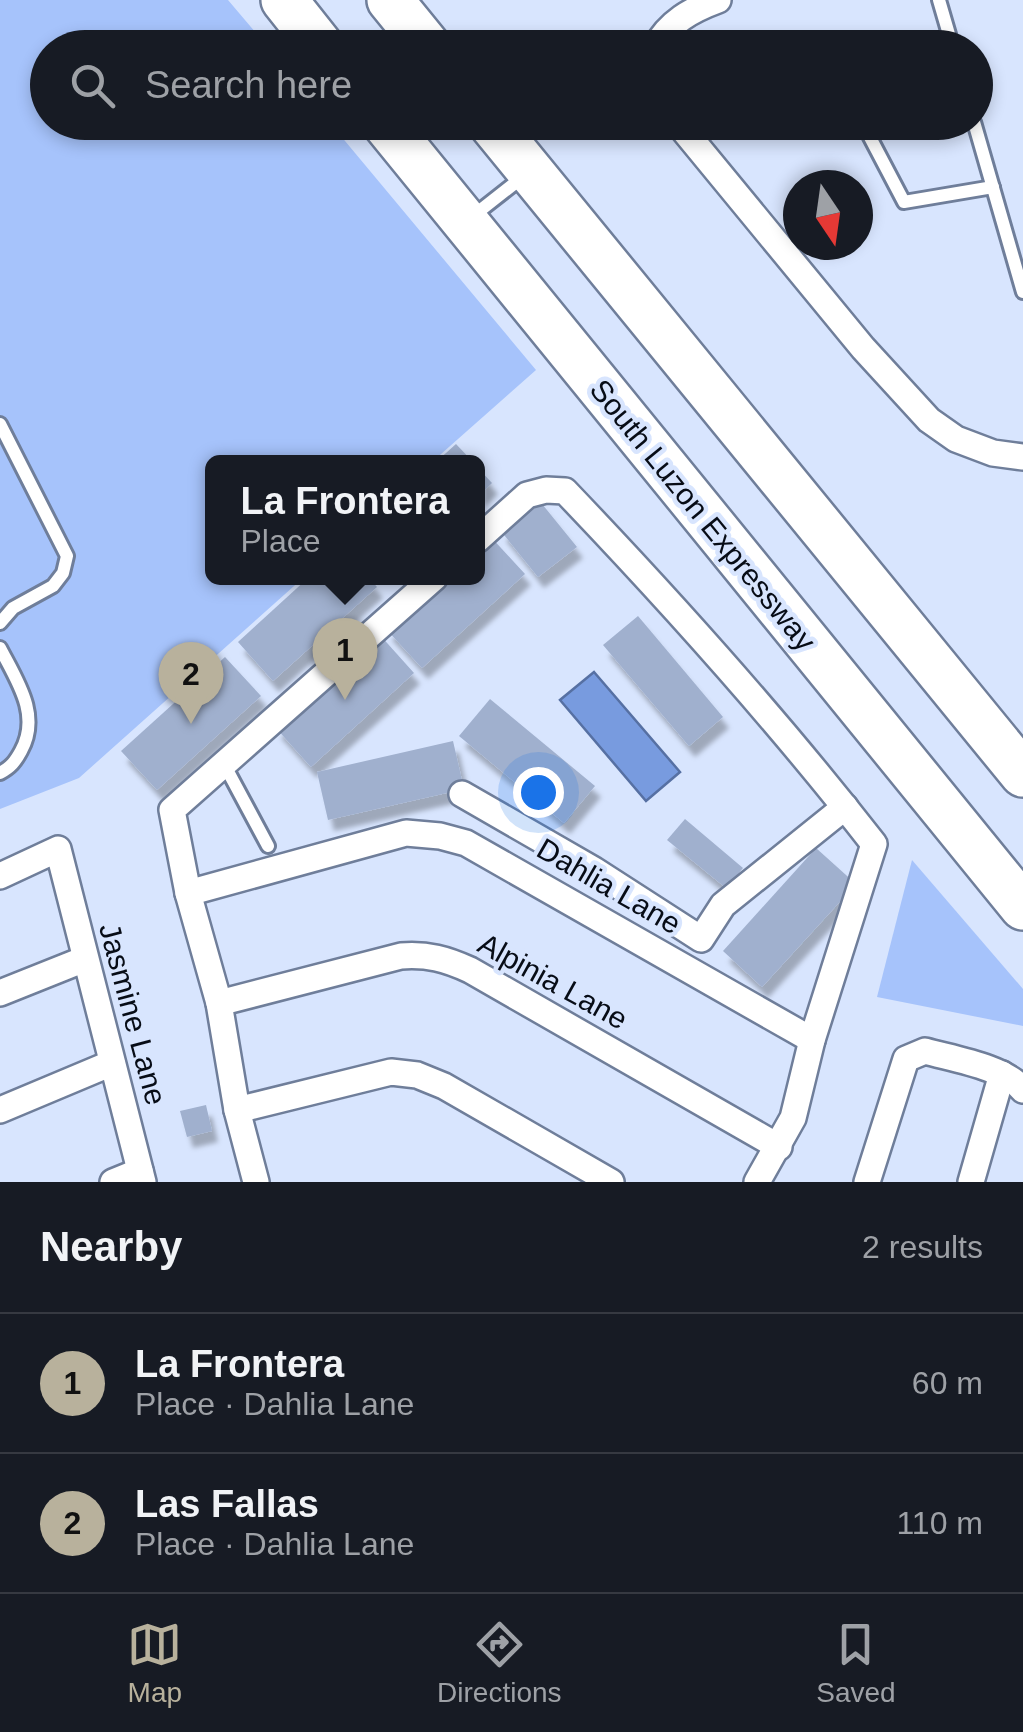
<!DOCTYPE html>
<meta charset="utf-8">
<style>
body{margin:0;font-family:Helvetica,sans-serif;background:#242831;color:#f1f3f6}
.compass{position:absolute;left:783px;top:170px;width:90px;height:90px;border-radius:50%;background:#171b24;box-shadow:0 5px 15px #0003;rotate:167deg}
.you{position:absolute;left:538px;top:792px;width:35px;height:35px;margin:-25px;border:8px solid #fff;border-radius:50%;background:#1a73e8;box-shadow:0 0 0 15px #1a73e833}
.badge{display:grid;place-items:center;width:65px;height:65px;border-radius:50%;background:#b8b19c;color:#111;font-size:32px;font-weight:700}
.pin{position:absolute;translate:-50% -82px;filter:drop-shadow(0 2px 5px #0008)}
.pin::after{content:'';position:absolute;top:52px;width:35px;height:30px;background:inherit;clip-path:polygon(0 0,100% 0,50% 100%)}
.popup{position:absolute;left:205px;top:455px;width:280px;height:130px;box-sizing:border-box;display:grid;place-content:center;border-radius:15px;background:#171b24;filter:drop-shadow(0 2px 8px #0005);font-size:32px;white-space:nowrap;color:#9ea1a6}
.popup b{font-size:38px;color:#f1f3f6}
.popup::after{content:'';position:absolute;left:50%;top:100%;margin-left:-20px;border:20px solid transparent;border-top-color:#171b24}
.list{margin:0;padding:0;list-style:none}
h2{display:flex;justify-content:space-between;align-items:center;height:130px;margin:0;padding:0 40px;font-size:42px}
h2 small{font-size:32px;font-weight:400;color:#9ea1a6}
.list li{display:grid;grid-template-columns:65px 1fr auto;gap:30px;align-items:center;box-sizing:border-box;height:140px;padding:0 40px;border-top:2px solid #363941}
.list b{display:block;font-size:38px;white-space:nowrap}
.list p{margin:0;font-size:32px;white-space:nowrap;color:#9ea1a6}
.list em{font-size:32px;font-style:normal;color:#9ea1a6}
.icon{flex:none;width:55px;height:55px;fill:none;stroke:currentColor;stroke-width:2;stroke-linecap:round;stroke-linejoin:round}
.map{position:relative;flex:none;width:1023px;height:1182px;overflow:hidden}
.search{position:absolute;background:#171b24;box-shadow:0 5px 15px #0003;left:30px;right:30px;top:30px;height:110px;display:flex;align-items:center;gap:25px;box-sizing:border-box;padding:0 35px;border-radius:55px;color:#9ea1a6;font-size:38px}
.sheet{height:410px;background:#171b24}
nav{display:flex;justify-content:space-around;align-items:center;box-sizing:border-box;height:140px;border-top:2px solid #363941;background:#171b24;font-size:28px;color:#9ea1a6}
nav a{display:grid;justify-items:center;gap:5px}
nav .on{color:#b8b19c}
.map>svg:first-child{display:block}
.green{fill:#a6c3fb}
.water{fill:#789bdf;stroke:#5670a3;stroke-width:2.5}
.building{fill:#a0b0ce;filter:url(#shadow)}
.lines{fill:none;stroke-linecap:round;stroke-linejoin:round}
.service-casing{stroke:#6f7e9a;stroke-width:18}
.minor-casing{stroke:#6f7e9a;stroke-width:30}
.motorway-casing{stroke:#6f7e9a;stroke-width:50}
.service{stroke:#fff;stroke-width:12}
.minor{stroke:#fff;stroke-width:25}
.motorway{stroke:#fff;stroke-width:45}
.labels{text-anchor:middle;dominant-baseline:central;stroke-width:9;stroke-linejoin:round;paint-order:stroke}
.street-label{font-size:30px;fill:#070c16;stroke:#d8e5fe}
</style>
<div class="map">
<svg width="1023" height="1182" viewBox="0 0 1023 1182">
<defs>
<filter id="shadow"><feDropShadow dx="6" dy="11" stdDeviation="2.5" flood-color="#0004"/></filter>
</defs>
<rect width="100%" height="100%" fill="#d8e5fe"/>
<g class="green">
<polygon points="0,0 228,0 268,47 48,48 48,122 330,123 536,370 432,462 212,462 212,578 303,578 79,778 0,809"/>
<polygon points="912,860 1023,989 1023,1026 877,997"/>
</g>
<polygon class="water" points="594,672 680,772 646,801 560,700"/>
<g class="building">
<polygon points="456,444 473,462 436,462"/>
<polygon points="478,468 492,483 478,497"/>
<polygon points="538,499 577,547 538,577 500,530"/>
<polygon points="489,535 525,574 422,668 386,629 442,578 478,578 478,545"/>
<polygon points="308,578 369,578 377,587 273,681 238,642"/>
<polygon points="638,616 723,717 689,746 603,645"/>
<polygon points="379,634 414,673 311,767 275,727"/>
<polygon points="225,657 261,696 157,790 121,751"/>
<polygon points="490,699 595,786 564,823 459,736"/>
<polygon points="453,741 464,789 328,820 317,772"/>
<polygon points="685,819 743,868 726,888 667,840"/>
<polygon points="816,848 856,884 762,987 723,951"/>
<polygon points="206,1105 212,1131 187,1137 180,1111"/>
</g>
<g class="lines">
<g class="service-casing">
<g id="service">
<polyline points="939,0 953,48"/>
<polyline points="862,122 904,202 993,187"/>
<polyline points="974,122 1023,292"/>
<polyline points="473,216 524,176"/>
<polyline points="0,424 67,556 63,573 53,586 13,608 0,623"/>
<path d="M 0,648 C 17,681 41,715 21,751 C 15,762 11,767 0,773"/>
<polyline points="224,764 268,846"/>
</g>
</g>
<g class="minor-casing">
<g id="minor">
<path d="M 655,48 C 669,22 691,10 718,0"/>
<polyline points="677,122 863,348 929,420 956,439 993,453 1023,457"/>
<path d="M 478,539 L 527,495 L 546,490 L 565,491 C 673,604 778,721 874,844 L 812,1040 L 793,1118 L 757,1182"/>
<polyline points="462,794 594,870 701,939 723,905 845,807"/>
<polyline points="0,876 58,849 143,1182"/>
<polyline points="188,893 406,833 440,836 466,843 812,1040"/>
<polyline points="0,993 85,959"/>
<path d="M 219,1003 L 401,956 C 428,954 446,959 470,970 L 779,1147"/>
<polyline points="0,1110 112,1063"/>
<polyline points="237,1110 391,1072 417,1075 444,1086 611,1182"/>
<polyline points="113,1182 140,1171"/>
<polyline points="256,1182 237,1110 219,1003 188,893 172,810 434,578"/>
<path d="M 867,1182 L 906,1059 L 925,1051 C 953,1059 1005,1067 1023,1090"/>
<polyline points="971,1182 1002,1074"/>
</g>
</g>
<g class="motorway-casing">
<g id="motorway">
<polyline points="284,0 322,48"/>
<polyline points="390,0 429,48"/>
<polyline points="384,122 1023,907"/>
<polyline points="490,122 1023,774"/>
</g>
</g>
<use href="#service" class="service"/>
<use href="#minor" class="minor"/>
<use href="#motorway" class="motorway"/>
</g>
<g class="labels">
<g class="street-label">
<text transform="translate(703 515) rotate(51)">South Luzon Expressway</text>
<text transform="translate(609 886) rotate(30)">Dahlia Lane</text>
<text transform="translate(553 981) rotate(29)">Alpinia Lane</text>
<text transform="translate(133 1014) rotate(75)">Jasmine Lane</text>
</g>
</g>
</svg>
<svg class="compass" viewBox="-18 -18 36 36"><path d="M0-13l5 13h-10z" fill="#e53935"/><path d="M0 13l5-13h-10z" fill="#9ea1a6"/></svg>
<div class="you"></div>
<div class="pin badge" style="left:345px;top:700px">1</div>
<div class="popup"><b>La Frontera</b>Place</div>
<div class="pin badge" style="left:191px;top:724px">2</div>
<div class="search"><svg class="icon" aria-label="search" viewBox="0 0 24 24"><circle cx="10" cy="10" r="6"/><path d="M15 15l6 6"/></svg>Search here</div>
</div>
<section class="sheet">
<h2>Nearby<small>2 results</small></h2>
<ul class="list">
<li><span class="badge">1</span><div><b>La Frontera</b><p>Place · Dahlia Lane</p></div><em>60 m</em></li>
<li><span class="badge">2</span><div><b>Las Fallas</b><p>Place · Dahlia Lane</p></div><em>110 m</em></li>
</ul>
</section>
<nav>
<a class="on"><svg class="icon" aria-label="map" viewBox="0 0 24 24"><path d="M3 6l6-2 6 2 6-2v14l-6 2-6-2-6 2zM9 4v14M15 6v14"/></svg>Map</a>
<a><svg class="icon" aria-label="directions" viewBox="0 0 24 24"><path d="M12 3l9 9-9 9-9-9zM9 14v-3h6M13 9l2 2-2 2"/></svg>Directions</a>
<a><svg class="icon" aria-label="saved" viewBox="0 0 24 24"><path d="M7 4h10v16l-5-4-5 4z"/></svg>Saved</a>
</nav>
